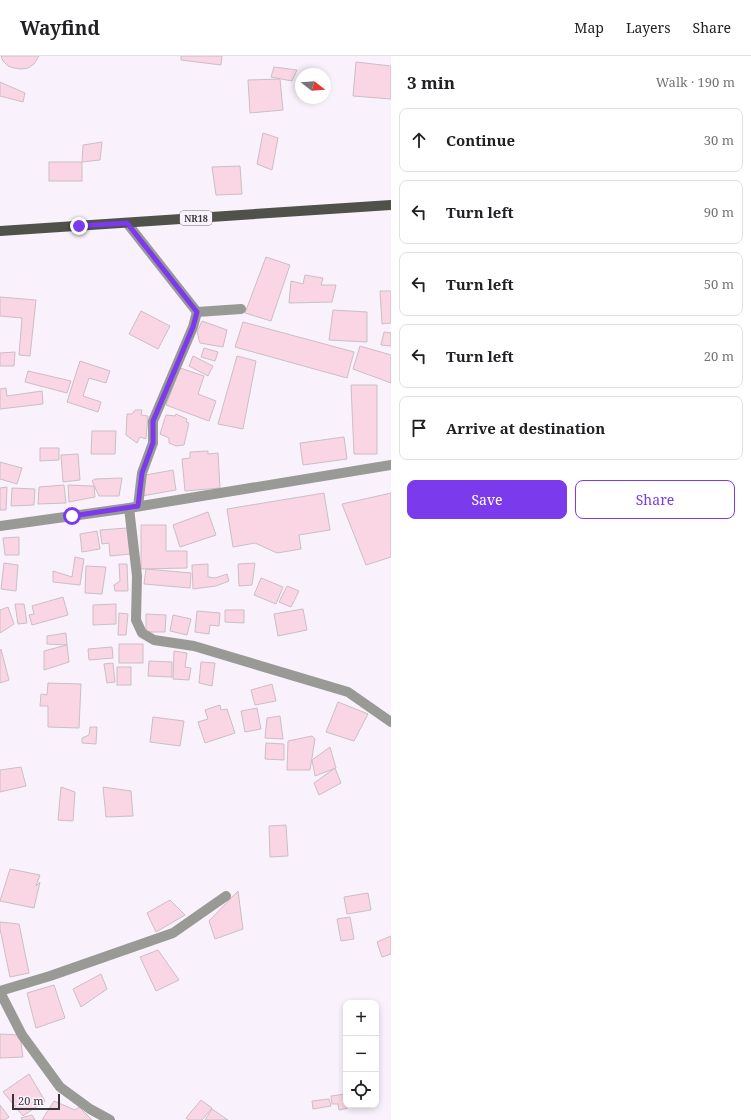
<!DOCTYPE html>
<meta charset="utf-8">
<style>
body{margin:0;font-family:"Noto Serif",serif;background:#f2f2f2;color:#202124}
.controls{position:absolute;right:12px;bottom:12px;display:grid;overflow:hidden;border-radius:8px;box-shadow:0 2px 6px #0003}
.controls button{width:36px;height:36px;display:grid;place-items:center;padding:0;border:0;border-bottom:1px solid #e0e0e0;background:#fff;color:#202124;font:20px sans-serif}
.compass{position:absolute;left:295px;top:12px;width:36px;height:36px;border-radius:50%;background:#fff;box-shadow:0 2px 6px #0003;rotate:107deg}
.scale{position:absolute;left:12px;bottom:10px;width:48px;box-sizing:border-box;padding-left:4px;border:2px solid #373538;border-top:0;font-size:11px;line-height:14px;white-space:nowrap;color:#373538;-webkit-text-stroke:3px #f9f2fc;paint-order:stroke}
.stop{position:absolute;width:12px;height:12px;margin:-9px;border:3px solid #7c3aed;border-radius:50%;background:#fff}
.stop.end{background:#7c3aed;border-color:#fff;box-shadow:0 1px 4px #0008}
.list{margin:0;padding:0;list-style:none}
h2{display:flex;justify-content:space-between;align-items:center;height:52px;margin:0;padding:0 16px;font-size:17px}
h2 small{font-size:13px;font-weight:400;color:#757577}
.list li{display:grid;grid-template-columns:26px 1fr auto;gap:12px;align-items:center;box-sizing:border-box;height:64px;margin:0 8px 8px;padding:0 8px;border:1px solid #e0e0e0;border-radius:8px}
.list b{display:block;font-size:15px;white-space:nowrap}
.list em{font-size:13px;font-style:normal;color:#757577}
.actions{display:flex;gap:8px;padding:12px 16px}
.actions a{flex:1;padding:9px 0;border:1px solid #7c3aed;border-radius:8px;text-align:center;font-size:14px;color:#7c3aed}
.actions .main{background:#7c3aed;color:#fff}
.icon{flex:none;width:22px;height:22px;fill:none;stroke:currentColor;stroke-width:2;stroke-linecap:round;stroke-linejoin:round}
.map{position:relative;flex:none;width:391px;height:1064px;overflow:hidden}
header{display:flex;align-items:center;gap:24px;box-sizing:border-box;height:56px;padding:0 20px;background:#fff;border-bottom:1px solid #e0e0e0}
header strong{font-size:19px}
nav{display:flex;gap:22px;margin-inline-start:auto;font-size:14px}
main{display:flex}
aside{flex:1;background:#fff}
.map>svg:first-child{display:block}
.building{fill:#fad5e4;stroke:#cbbfc3}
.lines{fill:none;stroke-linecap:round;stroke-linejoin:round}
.minor{stroke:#999a96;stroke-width:10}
.major{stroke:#505149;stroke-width:10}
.route{stroke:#7c3aed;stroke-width:5}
.labels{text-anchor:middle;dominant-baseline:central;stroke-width:3.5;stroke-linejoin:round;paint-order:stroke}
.shield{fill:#f9f2fc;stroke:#716e73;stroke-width:1}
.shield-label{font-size:9px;font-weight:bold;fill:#373538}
</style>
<header>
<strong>Wayfind</strong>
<nav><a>Map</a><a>Layers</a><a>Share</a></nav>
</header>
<main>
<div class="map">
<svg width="391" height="1064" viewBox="0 0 391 1064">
<rect width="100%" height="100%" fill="#f9f2fc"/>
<g class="building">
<polygon points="1,0 39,0 34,8 28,12 21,13 14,12 8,10 3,5"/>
<polygon points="181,0 222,0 221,9 181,4"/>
<polygon points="356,6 391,10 391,43 353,40"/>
<polygon points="274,11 297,14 292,25 271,21"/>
<polygon points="280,23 283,54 250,57 248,24"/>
<polygon points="0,26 25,37 23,46 0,40"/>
<polygon points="263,77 278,82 272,114 257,108"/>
<polygon points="102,86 100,104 82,106 83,89"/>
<rect x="49" y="106" width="33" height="19"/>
<polygon points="240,110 242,138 216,139 212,111"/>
<polygon points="266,201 290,209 271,265 245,257"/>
<polygon points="305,219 323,222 321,229 336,229 332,246 289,247 291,225 303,228"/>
<polygon points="380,235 391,235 391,267 382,268"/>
<polygon points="0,241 36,244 30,300 19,299 22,262 0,260"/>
<polygon points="333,254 367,256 367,286 329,284"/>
<polygon points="141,255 170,270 158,293 129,278"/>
<polygon points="202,265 227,274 223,291 200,287 197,276"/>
<polygon points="243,266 354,296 347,322 235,291"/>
<polygon points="384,276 391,277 391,290 381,289"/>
<polygon points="360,290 391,299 391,327 353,313"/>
<polygon points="204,292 218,296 215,305 201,301"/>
<polygon points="15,296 14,310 0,310 0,297"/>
<polygon points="193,300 213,310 208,320 189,310"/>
<polygon points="237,300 256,305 243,373 218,368"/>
<polygon points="80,305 110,315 106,327 89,322 83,340 101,346 98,356 67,346"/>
<polygon points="180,312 204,320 198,338 216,345 209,365 166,349"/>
<polygon points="28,315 71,325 67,337 25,326"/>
<polygon points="351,329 377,329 377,398 354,398"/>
<polygon points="6,332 7,340 42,335 43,348 0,353 0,333"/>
<polygon points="135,354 142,354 141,359 148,360 146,383 140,381 137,387 126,379 127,358 132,358"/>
<polygon points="176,358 187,363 186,366 189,367 184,389 176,390 169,387 169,382 160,378 166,359 175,360"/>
<polygon points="92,375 116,375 115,398 91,398"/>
<polygon points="344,381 347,403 303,409 300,387"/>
<polygon points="40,392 59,392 59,404 40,405"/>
<polygon points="208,395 208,398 218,397 220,432 185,435 182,403 190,402 190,396"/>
<polygon points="78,398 80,424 63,426 61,399"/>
<polygon points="0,406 22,412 17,428 0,423"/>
<polygon points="173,414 176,434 142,440 146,419"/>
<polygon points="122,422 119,440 99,440 92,425 95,423"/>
<polygon points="64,429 66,447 38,448 39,431"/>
<polygon points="68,429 94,430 95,441 69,446"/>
<polygon points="7,431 6,454 0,454 0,432"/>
<polygon points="12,432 35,433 34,449 11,450"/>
<polygon points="324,437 330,474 299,479 301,493 277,497 255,487 233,491 227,453"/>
<polygon points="391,437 391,501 366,509 342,448"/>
<polygon points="208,456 216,479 180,491 173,469"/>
<polygon points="141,469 166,469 166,495 187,495 187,512 141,513"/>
<polygon points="127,472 130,498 110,500 109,487 102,488 100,474"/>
<polygon points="97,475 100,493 82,496 80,478"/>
<polygon points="19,481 19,499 5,499 3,482"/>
<polygon points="75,501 84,503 80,529 53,526 53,515 72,521"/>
<polygon points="4,507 18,509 16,535 1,533"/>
<polygon points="255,507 252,529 239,530 238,508"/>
<polygon points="119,508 127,508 128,535 115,535 114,529 120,525"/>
<polygon points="208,508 208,521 215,522 227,518 229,525 216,530 193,533 192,509"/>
<polygon points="86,510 106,511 102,538 85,537"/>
<polygon points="146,513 191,517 190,532 144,528"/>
<polygon points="261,522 283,531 276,548 254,539"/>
<polygon points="287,530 299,535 291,551 279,546"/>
<polygon points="63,541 68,559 32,569 29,559 34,558 32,550"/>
<polygon points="15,548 24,548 27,567 18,568"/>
<polygon points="116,548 116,568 93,569 93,549"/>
<polygon points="8,551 14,568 0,577 0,554"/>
<polygon points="303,553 307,574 278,580 274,558"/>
<polygon points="225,554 244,554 244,567 225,566"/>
<polygon points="197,555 220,557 219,570 210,569 209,578 195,576"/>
<polygon points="119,557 128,558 126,579 118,579"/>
<polygon points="146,558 166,559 165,576 146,576"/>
<polygon points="173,559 191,563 187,579 170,575"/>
<polygon points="66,577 67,589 47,588 47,580"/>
<rect x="119" y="588" width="24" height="19"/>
<polygon points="67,589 69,606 44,614 44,595"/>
<polygon points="112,591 113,602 89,604 88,593"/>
<polygon points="1,593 9,624 0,627 0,594"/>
<polygon points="174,595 187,597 185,611 191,612 189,624 173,623"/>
<polygon points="149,605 172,606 172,621 148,620"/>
<polygon points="201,606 215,607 212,630 199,627"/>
<polygon points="113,607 115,626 107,627 104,608"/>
<rect x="117" y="611" width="14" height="18"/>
<polygon points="48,627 81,628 79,672 48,671 48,650 40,650 41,638 47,639"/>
<polygon points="272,628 276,645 255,649 251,634"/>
<polygon points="338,646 368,658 354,685 326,676"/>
<polygon points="220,649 221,654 227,653 235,677 205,687 198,666 208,663 205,654"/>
<polygon points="257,652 261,673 245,676 241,655"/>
<polygon points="280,660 283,683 265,682 267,662"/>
<polygon points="153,661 184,665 180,690 150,686"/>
<polygon points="90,671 97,671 96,688 82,687 82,682 89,679"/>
<polygon points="312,680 315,683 310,714 287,714 288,685"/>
<polygon points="266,687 284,688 284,704 265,703"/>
<polygon points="330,691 336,712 315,720 312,704"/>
<polygon points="21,711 26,730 0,736 0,714"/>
<polygon points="335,712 341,727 319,739 314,727"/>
<polygon points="61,731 75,736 73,765 58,764"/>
<polygon points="103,731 131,735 133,760 106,761"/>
<polygon points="286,769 288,800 270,801 269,770"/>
<polygon points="10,813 40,819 36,830 40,826 34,852 0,845"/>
<polygon points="238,835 243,873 215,883 209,865"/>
<polygon points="368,837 371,854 347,858 344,841"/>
<polygon points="170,844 185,859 156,876 147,857"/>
<polygon points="350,861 354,883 341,885 337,863"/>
<polygon points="0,866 19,868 29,917 10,921 0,873"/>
<polygon points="391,880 391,898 382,901 377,886"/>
<polygon points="158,894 179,924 156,935 140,901"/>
<polygon points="101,918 107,933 81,951 73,933"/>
<polygon points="54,929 65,962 36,972 27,937"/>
<polygon points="0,978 20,979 23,1001 0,1002"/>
<polygon points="29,1018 45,1045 23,1060 3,1036"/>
<polygon points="346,1038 346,1049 348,1049 348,1052 339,1054 338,1048 332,1048 331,1040"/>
<polygon points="329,1043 331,1050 313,1053 312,1045"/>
<polygon points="201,1044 212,1052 202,1064 189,1064 186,1062"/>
<polygon points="54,1045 75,1054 79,1051 92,1064 42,1064"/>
<polygon points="0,1049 9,1061 5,1064 0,1064"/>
<polygon points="212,1053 228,1064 205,1064"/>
<polygon points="32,1059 35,1064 22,1064 21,1062"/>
</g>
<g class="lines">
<g class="minor">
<polyline points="127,167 197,256 241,253"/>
<polyline points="138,450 142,417 153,387 153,365 193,271 197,256"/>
<polyline points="129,452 137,520 136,564 142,577 154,584 194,590 348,636 391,666"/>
<polyline points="0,470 129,452 391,409"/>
<polyline points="0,935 50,920 173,877 226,840"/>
<polyline points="0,936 22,979 60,1031 90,1053 110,1064"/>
</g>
<polyline class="major" points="0,175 391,149"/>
</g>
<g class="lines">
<polyline class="route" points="72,460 138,450 142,417 153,387 153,365 193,271 197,256 127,167 79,170"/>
</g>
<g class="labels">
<rect class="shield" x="180" y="155" width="32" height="14" rx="3"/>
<g class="shield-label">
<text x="196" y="162">NR18</text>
</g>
</g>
</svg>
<div class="controls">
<button>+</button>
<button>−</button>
<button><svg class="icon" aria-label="locate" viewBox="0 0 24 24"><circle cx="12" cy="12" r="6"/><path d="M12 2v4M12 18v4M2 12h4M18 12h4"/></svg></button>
</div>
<svg class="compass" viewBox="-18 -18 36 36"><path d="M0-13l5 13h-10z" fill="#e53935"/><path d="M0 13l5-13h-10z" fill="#757577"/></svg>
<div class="scale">20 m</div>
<div class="stop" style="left:72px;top:460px"></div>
<div class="stop end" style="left:79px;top:170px"></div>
</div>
<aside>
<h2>3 min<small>Walk · 190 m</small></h2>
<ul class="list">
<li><svg class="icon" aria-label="ahead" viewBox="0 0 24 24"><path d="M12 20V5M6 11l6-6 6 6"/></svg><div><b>Continue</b></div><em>30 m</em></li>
<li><svg class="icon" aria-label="left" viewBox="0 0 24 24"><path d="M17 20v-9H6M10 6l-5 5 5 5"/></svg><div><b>Turn left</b></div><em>90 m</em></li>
<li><svg class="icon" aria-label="left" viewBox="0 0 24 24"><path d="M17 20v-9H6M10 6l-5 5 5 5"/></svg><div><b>Turn left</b></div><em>50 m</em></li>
<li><svg class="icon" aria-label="left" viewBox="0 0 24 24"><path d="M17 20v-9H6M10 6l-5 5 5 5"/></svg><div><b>Turn left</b></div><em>20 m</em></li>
<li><svg class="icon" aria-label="arrive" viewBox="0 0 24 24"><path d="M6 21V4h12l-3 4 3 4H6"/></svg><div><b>Arrive at destination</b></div></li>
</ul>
<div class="actions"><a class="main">Save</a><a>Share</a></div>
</aside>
</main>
